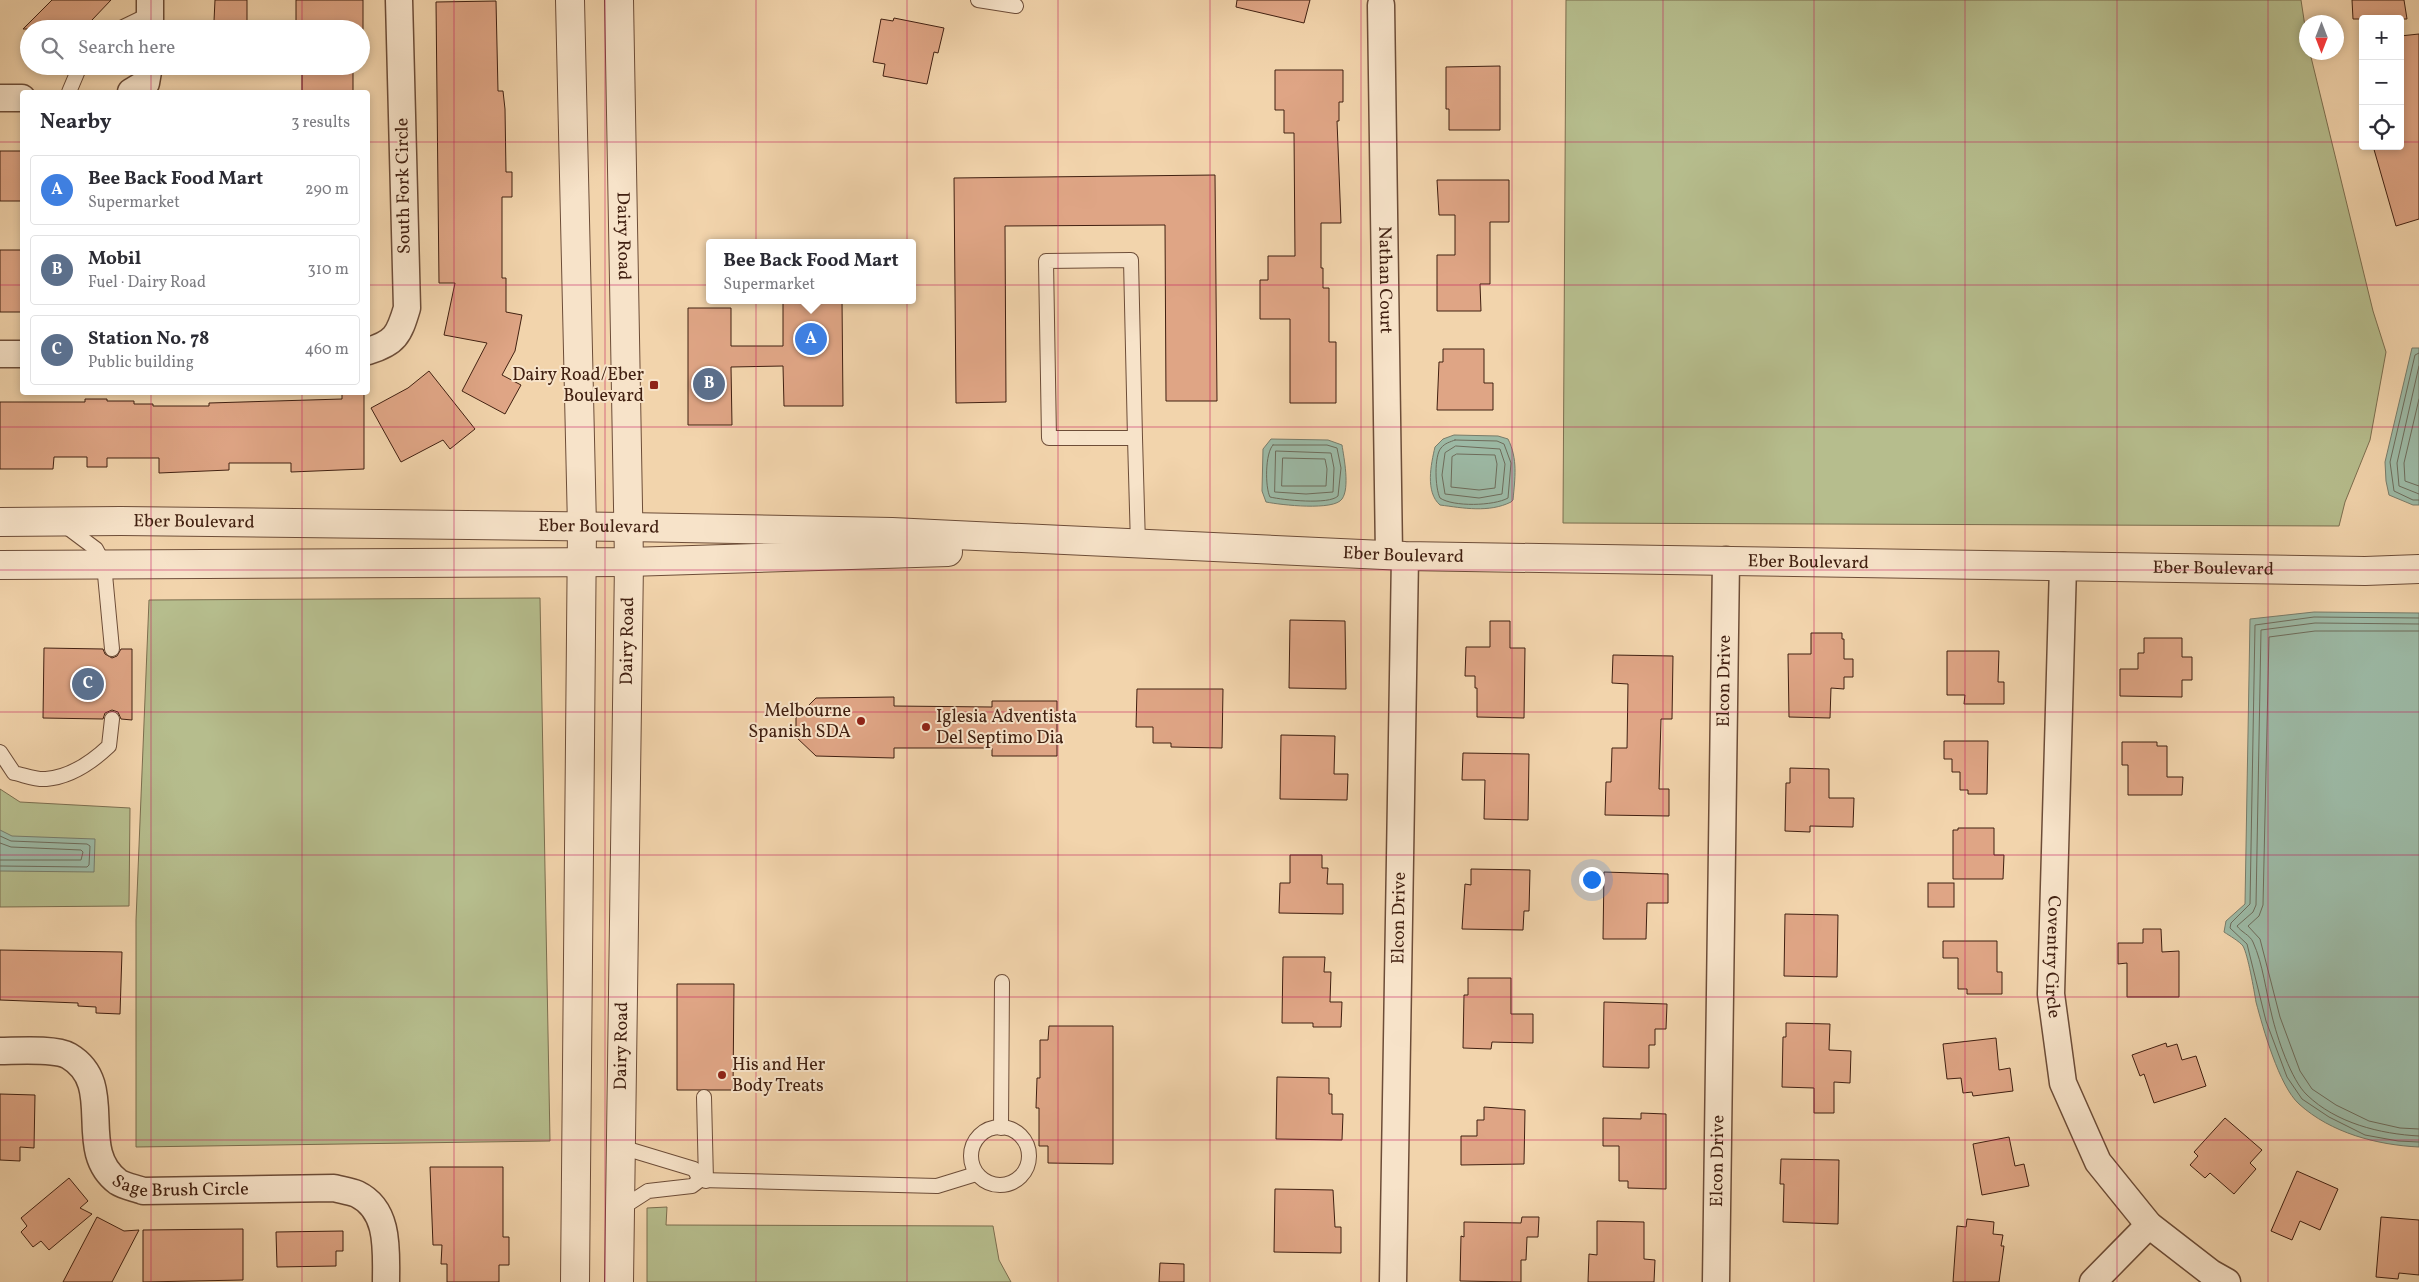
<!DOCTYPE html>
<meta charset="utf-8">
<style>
body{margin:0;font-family:Vollkorn,serif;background:#f2f2f3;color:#2b2b33}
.controls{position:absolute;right:15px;top:15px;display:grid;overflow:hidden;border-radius:5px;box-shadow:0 2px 8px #0003}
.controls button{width:45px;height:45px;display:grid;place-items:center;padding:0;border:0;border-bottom:1px solid #e1e1e2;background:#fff;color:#2b2b33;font:25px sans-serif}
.compass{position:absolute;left:2299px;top:15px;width:45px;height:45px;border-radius:50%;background:#fff;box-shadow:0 2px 8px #0003;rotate:180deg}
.you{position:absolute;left:1591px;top:879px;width:18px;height:18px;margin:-12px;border:4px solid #fff;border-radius:50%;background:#1a73e8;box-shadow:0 0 0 8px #1a73e833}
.badge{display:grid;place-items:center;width:32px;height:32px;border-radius:50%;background:#b45309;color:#fff;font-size:16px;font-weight:700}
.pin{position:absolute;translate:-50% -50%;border:2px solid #fff;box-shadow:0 1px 5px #0006}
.popup{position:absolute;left:706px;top:239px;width:210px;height:65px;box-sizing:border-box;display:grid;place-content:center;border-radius:5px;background:#fff;filter:drop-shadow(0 1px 4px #0005);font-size:16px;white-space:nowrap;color:#7c7c81}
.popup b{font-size:19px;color:#2b2b33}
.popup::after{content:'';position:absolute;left:50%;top:100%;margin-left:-10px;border:10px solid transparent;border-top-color:#fff}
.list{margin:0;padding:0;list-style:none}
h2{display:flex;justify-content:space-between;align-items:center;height:65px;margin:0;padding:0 20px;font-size:21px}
h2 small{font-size:16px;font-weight:400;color:#7c7c81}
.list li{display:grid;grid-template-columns:32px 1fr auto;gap:15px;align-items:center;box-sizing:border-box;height:70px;margin:0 10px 10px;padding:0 10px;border:1px solid #e1e1e2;border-radius:5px}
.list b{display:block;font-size:19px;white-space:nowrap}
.list p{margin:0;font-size:16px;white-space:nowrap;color:#7c7c81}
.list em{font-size:16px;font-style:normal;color:#7c7c81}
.icon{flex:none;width:28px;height:28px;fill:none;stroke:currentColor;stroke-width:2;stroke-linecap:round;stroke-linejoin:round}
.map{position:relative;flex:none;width:2419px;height:1282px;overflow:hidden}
.search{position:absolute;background:#fff;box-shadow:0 2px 8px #0003;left:20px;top:20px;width:350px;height:55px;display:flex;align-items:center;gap:12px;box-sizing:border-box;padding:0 18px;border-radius:28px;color:#7c7c81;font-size:19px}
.panel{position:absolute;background:#fff;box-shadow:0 2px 8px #0003;left:20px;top:90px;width:350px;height:305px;border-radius:5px}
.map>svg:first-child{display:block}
.green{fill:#b6bd8d;stroke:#7c6e4f}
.water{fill:#9cb9a5;stroke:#787c6a}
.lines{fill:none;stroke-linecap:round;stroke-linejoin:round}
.shore{stroke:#6e6c5b;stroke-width:1}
.building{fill:#dfa585;stroke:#412011}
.service-casing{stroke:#6d4d38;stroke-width:16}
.minor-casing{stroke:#6d4d38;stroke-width:29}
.tertiary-casing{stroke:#6d4d38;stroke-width:30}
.service{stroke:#f7e3c9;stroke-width:14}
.minor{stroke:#f7e3c9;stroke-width:26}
.tertiary{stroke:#f7e3c9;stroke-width:28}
.grid{fill:none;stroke:#c2185b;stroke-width:1;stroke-opacity:0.55}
.poi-dot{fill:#8f2418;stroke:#f7e3c9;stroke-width:2}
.labels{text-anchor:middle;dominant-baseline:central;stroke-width:4;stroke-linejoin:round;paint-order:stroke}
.street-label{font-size:18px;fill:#412011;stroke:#f7e3c9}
.poi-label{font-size:18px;fill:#412011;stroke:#f7e3c9;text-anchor:end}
</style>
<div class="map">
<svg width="2419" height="1282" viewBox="0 0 2419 1282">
<rect width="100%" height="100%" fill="#f2d4ac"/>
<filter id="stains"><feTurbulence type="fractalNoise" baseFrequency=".004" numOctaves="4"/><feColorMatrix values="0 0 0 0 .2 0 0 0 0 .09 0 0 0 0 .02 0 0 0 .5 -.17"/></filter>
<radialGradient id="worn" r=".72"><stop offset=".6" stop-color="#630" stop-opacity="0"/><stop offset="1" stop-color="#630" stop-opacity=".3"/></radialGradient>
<g class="green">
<polygon points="1566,0 2301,0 2306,33 2306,52 2310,53 2373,311 2386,352 2370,440 2345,502 2339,526 1563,523"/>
<polygon points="540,598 550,1141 136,1147 136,920 149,600"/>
<polygon points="0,789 20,802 130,808 129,906 0,907"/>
<polygon points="667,1207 666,1225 993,1226 999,1260 1011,1282 647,1282 647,1208"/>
</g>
<g class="water">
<polygon points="2412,348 2419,348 2419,505 2413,505 2389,495 2386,481 2385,462"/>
<path d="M 1454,435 L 1498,436 L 1508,439 C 1518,459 1515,478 1513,500 L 1511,502 C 1489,513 1463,508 1440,505 C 1425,492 1431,464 1435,447 L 1443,439 Z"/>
<path d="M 1271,439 L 1328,440 L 1342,445 C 1344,458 1350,488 1342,499 C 1334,511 1281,505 1266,502 L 1262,491 L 1263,449 Z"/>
<path d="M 2314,612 L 2419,613 L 2419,1147 C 2377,1145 2331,1133 2299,1104 C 2279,1086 2263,1028 2256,1002 C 2254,990 2248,955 2243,946 C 2239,941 2230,936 2224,932 L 2226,921 L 2245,904 L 2250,619 Z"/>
<polygon points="0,830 12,836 95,839 94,872 0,871"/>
</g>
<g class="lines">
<g class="shore">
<polyline points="2419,353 2415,355 2390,462 2394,491 2413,500 2419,500"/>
<polyline points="2419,366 2397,463 2399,486 2419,494"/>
<polyline points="2419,399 2404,463 2405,481 2419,486"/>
<path d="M 1455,440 L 1497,441 L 1504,444 L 1511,463 L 1508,498 C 1494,506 1453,507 1440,498 C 1435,488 1434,456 1441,448 C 1445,443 1450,442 1455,440 Z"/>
<path d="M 1273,445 L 1327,445 L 1337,448 L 1341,468 L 1338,496 C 1329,505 1283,500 1270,497 C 1265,487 1265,453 1273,445 Z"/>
<polygon points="1456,446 1500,449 1505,464 1502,494 1479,498 1445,494 1442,475 1445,453"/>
<polygon points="1276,451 1331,453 1334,468 1333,492 1306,494 1275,492"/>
<polygon points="1457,454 1495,455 1497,464 1495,488 1479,490 1451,487 1452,457"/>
<polygon points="1283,458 1325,459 1327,469 1326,486 1282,486"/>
<polyline points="2419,618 2314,617 2255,625 2250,904 2231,923 2230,928 2247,944 2266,1021 2287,1077 2302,1099 2329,1117 2365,1135 2398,1141 2419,1142"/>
<path d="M 2419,624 L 2315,623 L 2261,630 L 2256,905 L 2253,912 L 2237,926 C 2241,932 2250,935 2253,942 C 2263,964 2266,992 2272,1016 C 2277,1037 2291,1080 2307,1095 C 2336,1123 2380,1134 2419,1136"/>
<polyline points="2419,631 2315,631 2269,637 2263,905 2259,916 2248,926 2260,939 2280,1017 2300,1071 2312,1089 2336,1105 2369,1121 2400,1128 2419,1129"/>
<polyline points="0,836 11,841 87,844 90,846 89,865 87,867 0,866"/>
<polyline points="0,843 11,847 81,850 83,852 81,860 0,860"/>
</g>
</g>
<g class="building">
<polygon points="52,0 111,0 92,20 102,29 23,29"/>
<polygon points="215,0 247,0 247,21 214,21"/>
<rect x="296" y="0" width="67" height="29"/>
<polygon points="1237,0 1310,0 1304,23 1236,7"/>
<polygon points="2352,0 2404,0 2407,19 2353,19"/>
<polygon points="496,1 498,91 503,91 505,109 506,172 512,172 512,197 502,197 502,278 506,278 506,312 522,315 515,351 502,375 521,385 505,414 462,391 487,343 444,335 455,283 439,283 436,2"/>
<polygon points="894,18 944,28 938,53 934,52 927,84 883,76 885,64 873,62 881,19 893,21"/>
<polygon points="2419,34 2419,219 2396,226 2373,146 2400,146 2400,36"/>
<rect x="302" y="66" width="51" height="26"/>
<polygon points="1500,66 1500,130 1449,130 1449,109 1446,109 1446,67"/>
<polygon points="1275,70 1343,70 1343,102 1339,102 1339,121 1337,121 1341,223 1321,223 1321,268 1323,268 1323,288 1329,288 1329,342 1336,342 1336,403 1290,403 1290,319 1260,319 1260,280 1268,280 1268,256 1295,256 1294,133 1284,133 1284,110 1275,110"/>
<rect x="0" y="151" width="22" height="50"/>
<polygon points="1215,175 1217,401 1166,401 1165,225 1005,226 1006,402 956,403 954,178"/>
<polygon points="1437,180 1509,180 1509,222 1490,222 1490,284 1480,284 1481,311 1437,311 1437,255 1455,255 1455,215 1439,215"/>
<rect x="0" y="250" width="22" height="62"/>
<polygon points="783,300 842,300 843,406 784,406 783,366 731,367 732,425 688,425 688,308 731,308 731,346 783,346"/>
<polygon points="1443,349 1484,349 1484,383 1493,383 1493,410 1437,410 1439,362 1443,362"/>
<polygon points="429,371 475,429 450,449 443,440 401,462 371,408 408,388"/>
<polygon points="342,393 364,393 364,469 291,472 291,463 229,463 229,470 159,473 159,458 107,458 107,467 87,467 87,457 54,457 53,469 0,469 0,402 85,402 85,399 107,399 107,401 134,401 134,404 153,404 153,406 209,406 209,403 342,399"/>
<polygon points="1290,620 1345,621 1346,689 1289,688"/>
<polygon points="1490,621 1510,621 1510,648 1525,648 1524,718 1477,717 1477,688 1475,688 1475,676 1465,676 1466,647 1490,647"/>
<polygon points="1811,633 1842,633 1842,639 1844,639 1844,659 1853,659 1853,677 1844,677 1844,689 1831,688 1830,718 1789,717 1788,654 1811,654"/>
<polygon points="2144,638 2182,638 2182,657 2192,657 2192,680 2182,680 2182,697 2120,696 2120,669 2138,669 2138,653 2144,653"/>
<polygon points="44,648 103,649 105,654 112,658 117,656 121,649 132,649 132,720 121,719 118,712 112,710 105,713 103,719 43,718"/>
<polygon points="1947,651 1999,651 1998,682 2004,682 2004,704 1964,704 1965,695 1947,695"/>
<polygon points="1613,655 1673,656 1672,719 1661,719 1659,789 1669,789 1669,816 1605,815 1606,782 1611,782 1612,748 1627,748 1628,684 1612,683"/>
<polygon points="1137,689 1223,689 1222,748 1171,747 1171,743 1153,743 1153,727 1136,727"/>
<polygon points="894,697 894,706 992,707 992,701 1057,701 1057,756 992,756 992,748 894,748 894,758 816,756 796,737 796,718 816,698"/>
<polygon points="1281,735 1335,736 1334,774 1348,774 1347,800 1280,799"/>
<polygon points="1944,741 1988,741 1987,794 1968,794 1968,790 1960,790 1960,772 1952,772 1952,759 1944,759"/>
<polygon points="2122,742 2157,742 2157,746 2167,746 2167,777 2183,777 2182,795 2128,795 2128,765 2122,765"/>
<polygon points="1463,753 1529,754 1528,820 1484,819 1485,780 1462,780"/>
<polygon points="1790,768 1829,769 1829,798 1854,798 1853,827 1810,826 1810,832 1785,831 1786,783 1790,783"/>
<polygon points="1958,828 1994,828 1994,855 2004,855 2003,879 1953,879 1953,830 1958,830"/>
<polygon points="1290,855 1322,855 1322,868 1328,868 1327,884 1343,884 1343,914 1279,913 1280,883 1290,883"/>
<polygon points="1471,869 1530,870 1529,911 1524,911 1523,930 1462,929 1465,884 1471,885"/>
<polygon points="1604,872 1668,874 1668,903 1647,903 1646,939 1603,939"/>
<rect x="1928" y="883" width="26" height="24"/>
<polygon points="1785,914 1838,915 1837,977 1784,976"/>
<polygon points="2143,929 2161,929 2162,952 2179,951 2179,997 2127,997 2127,963 2118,964 2118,943 2143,943"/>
<polygon points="1943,941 1997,941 1997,972 2002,972 2002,994 1967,994 1967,989 1958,989 1958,958 1943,958"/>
<polygon points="0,950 122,952 120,1014 96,1013 96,1007 78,1006 78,1003 0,1000"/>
<polygon points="1283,957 1325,957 1324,972 1331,972 1330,1002 1342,1002 1341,1027 1313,1027 1313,1023 1282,1023"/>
<polygon points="1468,978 1511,978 1511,1014 1533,1014 1533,1043 1492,1042 1491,1049 1463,1048 1464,995 1468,995"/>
<polygon points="677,984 734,984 733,1090 677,1090"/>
<polygon points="1604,1002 1667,1004 1666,1029 1655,1029 1655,1045 1649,1045 1649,1068 1603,1067"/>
<polygon points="1786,1023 1830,1024 1829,1050 1851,1051 1850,1083 1834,1082 1834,1113 1814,1113 1814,1088 1782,1087 1783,1037 1786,1037"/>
<polygon points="1049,1026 1113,1026 1113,1164 1048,1163 1048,1146 1039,1146 1039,1108 1036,1108 1037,1078 1040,1078 1040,1040 1048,1040"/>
<polygon points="1996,1038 1999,1070 2010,1068 2013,1091 1973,1096 1972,1092 1963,1093 1961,1078 1947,1079 1943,1044"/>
<polygon points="2166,1043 2167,1047 2177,1044 2182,1060 2196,1056 2206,1086 2154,1103 2144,1074 2140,1076 2132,1055"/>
<polygon points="1277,1077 1329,1078 1329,1094 1332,1094 1332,1114 1343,1114 1342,1140 1276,1139"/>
<polygon points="0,1094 35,1095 34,1148 20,1147 20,1161 0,1160"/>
<polygon points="1484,1107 1525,1110 1524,1164 1461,1165 1461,1136 1477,1136 1477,1120 1484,1120"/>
<polygon points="1641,1113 1666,1114 1666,1189 1628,1188 1628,1181 1619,1181 1619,1146 1603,1146 1603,1118 1641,1119"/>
<polygon points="2225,1118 2262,1150 2250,1163 2256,1169 2234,1194 2210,1173 2205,1178 2190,1165 2198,1156 2194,1152"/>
<polygon points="2009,1137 2015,1166 2024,1164 2029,1186 1982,1195 1973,1144"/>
<polygon points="1781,1159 1839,1160 1838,1224 1783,1222 1784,1184 1780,1184"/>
<polygon points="430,1167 503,1167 503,1237 509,1237 509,1265 499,1265 499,1282 447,1282 447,1264 441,1264 442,1245 433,1245"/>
<polygon points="2297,1171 2338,1189 2320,1230 2300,1221 2292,1240 2271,1231"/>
<polygon points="69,1178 88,1201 80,1208 92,1214 49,1250 41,1241 33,1247 21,1232 27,1226 21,1218"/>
<polygon points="1275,1189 1333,1190 1335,1227 1341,1227 1341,1253 1274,1252"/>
<polygon points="97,1217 124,1231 139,1230 112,1282 63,1282"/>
<polygon points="1522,1217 1539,1217 1538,1237 1527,1237 1526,1260 1521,1260 1521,1282 1460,1281 1461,1236 1464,1237 1464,1222 1521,1223"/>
<polygon points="2381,1217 2419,1220 2419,1275 2399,1273 2398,1279 2376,1277"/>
<polygon points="1967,1219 1994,1222 1993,1234 2003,1235 2001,1246 2004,1246 1999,1282 1953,1282 1957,1226 1966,1227"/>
<polygon points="1597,1221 1644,1222 1644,1259 1655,1260 1654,1282 1588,1282 1589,1254 1597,1255"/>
<polygon points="243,1229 243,1280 143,1282 143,1230"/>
<polygon points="343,1231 343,1251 336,1251 336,1266 277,1267 276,1232"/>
<polygon points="1160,1263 1184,1264 1184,1282 1159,1282"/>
</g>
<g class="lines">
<g class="service-casing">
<g id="service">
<polyline points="978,0 1016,6"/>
<polyline points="119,29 150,14"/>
<polyline points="69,92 80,66"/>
<polyline points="1135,438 1131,260 1046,261 1049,438 1135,438 1138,545"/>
<polyline points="64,525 96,549 104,564 112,649"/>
<path d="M 0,752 L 14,773 C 24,775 36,780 46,779 C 70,777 91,763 109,746 L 112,719"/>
<polyline points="704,1097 706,1181"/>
<circle cx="1000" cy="1156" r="29"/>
<polyline points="1001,1128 1002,982"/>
<polyline points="700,1180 937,1186 976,1174"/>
<polyline points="620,1209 648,1191 692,1186 700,1180 694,1169 621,1147"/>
</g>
</g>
<g class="minor-casing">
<g id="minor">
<polyline points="150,0 150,29"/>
<path id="s1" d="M 1381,5 L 1389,555"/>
<polyline points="131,92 146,83 149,66"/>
<polyline points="0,98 22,98"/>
<path d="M 368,351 C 395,343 399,335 407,308 L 399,0"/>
<polyline points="0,354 22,354"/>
<path id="s2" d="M 2063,566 L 2051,994 L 2063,1083 L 2098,1162 L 2149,1225 L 2211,1273 L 2227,1282"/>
<path id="s3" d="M 0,1051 C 16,1051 55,1048 69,1056 C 118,1085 74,1149 118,1182 C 124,1186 135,1188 143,1191 L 334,1188 C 341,1190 350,1191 357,1194 C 390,1210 386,1251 386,1282"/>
<path id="s4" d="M 1393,1282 L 1405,556"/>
<path id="s5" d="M 1716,1282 L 1726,560"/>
<polyline points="2093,1282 2149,1225"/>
</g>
</g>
<g class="tertiary-casing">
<g id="tertiary">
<polyline points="570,0 582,527 575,1282"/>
<path id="s6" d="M 619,0 L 629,562 L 619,1282"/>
<path id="s7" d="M 0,522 L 121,521 L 627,527 L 892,532 L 1405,556 L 2365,571 L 2419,569"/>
<polyline points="0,565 629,562 948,552"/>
</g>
</g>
<use href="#service" class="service"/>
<use href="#minor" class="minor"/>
<use href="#tertiary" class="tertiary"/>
</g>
<path class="grid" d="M 151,0 L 151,29M 302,0 L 302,29M 454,0 L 454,1282M 605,0 L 605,1282M 756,0 L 756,1282M 907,0 L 907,1282M 1058,0 L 1058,1282M 1210,0 L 1210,1282M 1361,0 L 1361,1282M 1512,0 L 1512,1282M 1663,0 L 1663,1282M 1814,0 L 1814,1282M 1965,0 L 1965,1282M 2117,0 L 2117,1282M 2268,0 L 2268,1282M 151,66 L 151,92M 302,66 L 302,92M 0,142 L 22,142M 368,142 L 2363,142M 2400,142 L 2419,142M 0,285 L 22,285M 368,285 L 2419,285M 151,392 L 151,1282M 302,392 L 302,1282M 0,427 L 2419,427M 0,570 L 2419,570M 0,712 L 2419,712M 0,855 L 2419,855M 0,997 L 2419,997M 0,1140 L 2419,1140"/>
<g class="poi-dot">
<rect x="649" y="380" width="10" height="10" rx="2.5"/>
<circle cx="861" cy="721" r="5"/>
<circle cx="926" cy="727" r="5"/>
<circle cx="722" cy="1075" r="5"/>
</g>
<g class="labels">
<g class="street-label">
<text transform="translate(404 186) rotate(-91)">South Fork Circle</text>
<text stroke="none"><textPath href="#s6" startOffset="236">Dairy Road</textPath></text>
<text stroke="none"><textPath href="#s1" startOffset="275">Nathan Court</textPath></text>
<text stroke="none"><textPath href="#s7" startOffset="194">Eber Boulevard</textPath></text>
<text stroke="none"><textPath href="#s7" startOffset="599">Eber Boulevard</textPath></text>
<text stroke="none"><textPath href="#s7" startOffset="1404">Eber Boulevard</textPath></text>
<text stroke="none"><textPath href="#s7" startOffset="1809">Eber Boulevard</textPath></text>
<text stroke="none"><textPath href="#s7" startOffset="2214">Eber Boulevard</textPath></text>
<text transform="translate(628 641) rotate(-89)">Dairy Road</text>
<text stroke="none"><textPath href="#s5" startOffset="601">Elcon Drive</textPath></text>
<text stroke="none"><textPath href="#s4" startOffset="364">Elcon Drive</textPath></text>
<text stroke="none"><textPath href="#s2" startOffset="391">Coventry Circle</textPath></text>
<text transform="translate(622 1046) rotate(-89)">Dairy Road</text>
<text stroke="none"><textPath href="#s5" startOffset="121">Elcon Drive</textPath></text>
<text stroke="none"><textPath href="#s3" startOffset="275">Sage Brush Circle</textPath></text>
</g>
<g class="poi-label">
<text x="644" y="375">Dairy Road/Eber<tspan x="644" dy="21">Boulevard</tspan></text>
<text x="851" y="711">Melbourne<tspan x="851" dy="21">Spanish SDA</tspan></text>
<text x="936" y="717" text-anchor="start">Iglesia Adventista<tspan x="936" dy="21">Del Septimo Dia</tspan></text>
<text x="732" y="1065" text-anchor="start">His and Her<tspan x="732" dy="21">Body Treats</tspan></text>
</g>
</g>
<rect width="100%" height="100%" filter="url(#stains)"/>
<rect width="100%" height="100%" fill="url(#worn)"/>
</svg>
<div class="controls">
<button>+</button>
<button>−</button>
<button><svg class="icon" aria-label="locate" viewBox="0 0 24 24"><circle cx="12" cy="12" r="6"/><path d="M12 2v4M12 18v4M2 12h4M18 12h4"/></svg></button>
</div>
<svg class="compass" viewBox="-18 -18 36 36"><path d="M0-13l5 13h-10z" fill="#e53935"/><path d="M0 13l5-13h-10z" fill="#7c7c81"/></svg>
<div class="you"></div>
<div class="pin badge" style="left:811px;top:339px;background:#3f7fe0">A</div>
<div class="popup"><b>Bee Back Food Mart</b>Supermarket</div>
<div class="pin badge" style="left:709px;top:384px;background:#5c6f8a">B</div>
<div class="pin badge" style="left:88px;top:684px;background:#5c6f8a">C</div>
<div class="search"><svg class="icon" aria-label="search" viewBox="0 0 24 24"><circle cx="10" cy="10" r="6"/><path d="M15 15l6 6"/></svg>Search here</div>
<section class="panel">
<h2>Nearby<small>3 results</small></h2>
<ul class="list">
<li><span class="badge" style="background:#3f7fe0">A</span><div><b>Bee Back Food Mart</b><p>Supermarket</p></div><em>290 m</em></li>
<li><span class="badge" style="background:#5c6f8a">B</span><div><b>Mobil</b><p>Fuel · Dairy Road</p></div><em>310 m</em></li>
<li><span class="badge" style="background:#5c6f8a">C</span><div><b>Station No. 78</b><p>Public building</p></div><em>460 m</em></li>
</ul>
</section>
</div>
